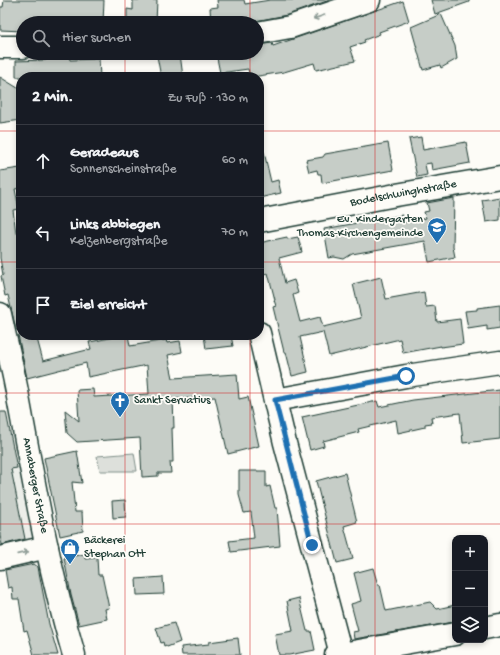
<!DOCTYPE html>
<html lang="de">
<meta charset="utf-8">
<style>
body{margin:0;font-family:"Gochi Hand",sans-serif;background:#20242c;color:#f1f3f6}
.controls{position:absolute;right:12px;bottom:12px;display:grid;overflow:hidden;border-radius:8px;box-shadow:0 2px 6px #0003}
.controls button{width:36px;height:36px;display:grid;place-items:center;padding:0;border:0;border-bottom:1px solid #363941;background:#171b24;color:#f1f3f6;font:20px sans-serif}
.stop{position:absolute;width:12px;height:12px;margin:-9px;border:3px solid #1f6fb2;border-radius:50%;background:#fff}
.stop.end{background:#1f6fb2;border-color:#fff;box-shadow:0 1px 4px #0008}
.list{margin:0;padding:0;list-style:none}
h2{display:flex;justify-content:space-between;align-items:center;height:52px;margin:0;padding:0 16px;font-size:17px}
h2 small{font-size:13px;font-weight:400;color:#9ea1a6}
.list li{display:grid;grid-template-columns:26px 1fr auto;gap:12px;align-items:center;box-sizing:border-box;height:72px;padding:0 16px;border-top:1px solid #363941}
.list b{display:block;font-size:15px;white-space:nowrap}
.list p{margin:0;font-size:13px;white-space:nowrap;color:#9ea1a6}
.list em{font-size:13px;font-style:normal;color:#9ea1a6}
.icon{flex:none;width:22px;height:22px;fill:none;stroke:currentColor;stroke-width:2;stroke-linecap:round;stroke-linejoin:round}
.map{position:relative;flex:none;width:500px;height:655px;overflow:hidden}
.search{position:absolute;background:#171b24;box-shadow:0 2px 6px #0003;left:16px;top:16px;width:248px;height:44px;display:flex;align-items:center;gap:10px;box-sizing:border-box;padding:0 14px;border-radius:22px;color:#9ea1a6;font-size:15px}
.panel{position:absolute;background:#171b24;box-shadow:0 2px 6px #0003;left:16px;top:72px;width:248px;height:268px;border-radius:16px}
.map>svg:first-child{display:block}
.built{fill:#eceee9}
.green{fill:#dde0db;stroke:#7e8e88}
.building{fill:#c6cdc7;stroke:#1f3d34}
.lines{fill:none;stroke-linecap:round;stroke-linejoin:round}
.minor-casing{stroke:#1f3d34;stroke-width:25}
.minor{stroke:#fdfcf7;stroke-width:22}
.oneway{stroke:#8e9c96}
.route{stroke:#1f6fb2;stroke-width:5}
.grid{fill:none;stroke:#d62828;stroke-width:1;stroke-opacity:0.55}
.labels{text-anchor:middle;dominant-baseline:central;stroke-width:3.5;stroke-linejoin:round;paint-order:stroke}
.street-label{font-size:12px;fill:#1f3d34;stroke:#fdfcf7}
.poi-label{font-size:12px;fill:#1f3d34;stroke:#fdfcf7;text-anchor:start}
</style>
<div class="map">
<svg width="500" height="655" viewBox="0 0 500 655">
<rect width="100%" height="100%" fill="#fdfcf7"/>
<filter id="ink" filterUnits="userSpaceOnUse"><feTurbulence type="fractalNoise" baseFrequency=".025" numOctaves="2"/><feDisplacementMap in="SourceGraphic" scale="8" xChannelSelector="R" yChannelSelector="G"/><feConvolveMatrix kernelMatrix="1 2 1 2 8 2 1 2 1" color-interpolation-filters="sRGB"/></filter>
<g filter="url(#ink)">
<polygon class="built" points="19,467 34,542 0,550 0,471"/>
<polygon class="green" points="134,453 137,471 100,471 97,456"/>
<g class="building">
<polygon points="4,0 104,0 103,23 23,23 23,31 0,30 0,7 3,7"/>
<polygon points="133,0 157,0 156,23 127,23 127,9 133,10"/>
<polygon points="217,0 244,0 245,4 270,0 330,0 287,15 255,21 250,23 211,23 210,8 218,7"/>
<polygon points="431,0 469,0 469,2 435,14"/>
<polygon points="403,1 409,21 379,32 380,34 364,40 365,42 350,47 355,61 316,70 314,63 284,72 252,77 250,77 248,69 220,73 216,53 257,53 257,45 272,43 273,46"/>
<polygon points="441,14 455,46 457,59 441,68 440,65 423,70 411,27"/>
<polygon points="180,54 183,77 161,77 157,56"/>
<polygon points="61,55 69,56 70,60 99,59 100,77 16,77 16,61 46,60 46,56"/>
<polygon points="0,77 21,90 21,120 0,123"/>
<polygon points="421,137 423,150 466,142 470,163 432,170 431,163 425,164 427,175 417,177 409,139"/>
<polygon points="388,143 393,170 322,183 321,174 318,174 317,170 309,172 306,160 323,157 325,154"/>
<polygon points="259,152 264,152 271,182 278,180 281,193 259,198"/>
<polygon points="20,168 21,188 15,189 19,209 13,210 16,233 21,232 21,329 16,330 8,295 5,296 1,276 3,275 0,258 0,171"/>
<polygon points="500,197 500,220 486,222 482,200"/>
<polygon points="454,198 453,247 455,257 429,262 425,241 352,254 344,259 334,257 329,258 324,229 402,215 403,223 426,218 424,212 429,211 427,203"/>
<polygon points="287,237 287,239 298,237 302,252 279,258 285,283 294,280 298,293 293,295 300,322 320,317 323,327 361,318 353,284 381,277 386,299 424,292 426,307 435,306 437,322 460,319 463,344 441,347 441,346 403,353 400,339 329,356 323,332 300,337 308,372 292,376 286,352 284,352 273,307 276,306 274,300 275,300 268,273 264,274 259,253 259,243"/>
<polygon points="500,305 500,328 487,330 487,326 468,329 465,311 477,310 477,308"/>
<polygon points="18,335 36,335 43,361 91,349 89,342 126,335 128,335 130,346 166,340 167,343 180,341 182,352 168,355 173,378 237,374 239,399 248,397 259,446 228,454 215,397 173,399 174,428 172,428 173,462 170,462 171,473 158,473 158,476 142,477 140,438 77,442 67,433 65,410 79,421 77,390 93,389 94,397 149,394 147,365 88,377 86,363 27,378"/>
<polygon points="204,335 231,335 233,346 206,349"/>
<polygon points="500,390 500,439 463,443 460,413 431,417 432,423 425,424 425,427 398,433 396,420 358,429 359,432 323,441 324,446 310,450 302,417 377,401 379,407 413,400"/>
<polygon points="0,412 6,412 17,468 11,469 25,539 2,545 0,536"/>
<polygon points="77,451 82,483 72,482 75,512 82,512 83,531 60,536 44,458"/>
<polygon points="239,471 266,471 266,487 270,486 275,508 277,508 280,546 231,552 229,541 254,538 251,512 244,513 239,495"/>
<polygon points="345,473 357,522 344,526 353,559 337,563 316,481"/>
<polygon points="125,500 126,517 113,518 112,501"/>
<polygon points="85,554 85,559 97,558 98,575 102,575 109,608 105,609 107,619 79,625 71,595 64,558"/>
<polygon points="34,564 38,567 49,624 58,655 34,655 27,630 24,631 19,599 13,599 12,587 8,588 5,570"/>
<polygon points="373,568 378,585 380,585 386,611 430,602 437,609 455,605 455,622 354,639 353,632 358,631 351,604 361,601 354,573"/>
<polygon points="163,577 164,594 137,595 136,579"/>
<polygon points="299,598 307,631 311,631 315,650 289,655 279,655 275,634 293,631 287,601"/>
<polygon points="174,623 180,642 167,647 166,645 164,646 163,642 161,643 156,628"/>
<polygon points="238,638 240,655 182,655 181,647 209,644 209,642"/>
</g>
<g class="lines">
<g class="minor-casing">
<g id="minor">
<polyline points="257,33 290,27 369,0"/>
<polyline points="0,47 23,47"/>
<path id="s1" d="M 259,221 L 396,195 L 500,177"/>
<path id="s2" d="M 0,314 C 6,342 13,369 18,397 C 34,484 49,571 74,655"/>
<polyline points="259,333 285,443 341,654"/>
<polyline points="275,400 406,376 500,362"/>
<polyline points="0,558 47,547"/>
<polyline points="485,628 500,625"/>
<polyline points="336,655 455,634"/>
</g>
</g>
<use href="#minor" class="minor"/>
</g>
<defs><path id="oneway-shaft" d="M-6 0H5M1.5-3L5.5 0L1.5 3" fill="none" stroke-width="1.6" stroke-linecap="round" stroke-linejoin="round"/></defs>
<g class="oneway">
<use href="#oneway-shaft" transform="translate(319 17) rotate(161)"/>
<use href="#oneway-shaft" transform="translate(23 553) rotate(-13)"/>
</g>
</g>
<g class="lines" filter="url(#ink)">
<polyline class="route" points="312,545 275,400 406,376"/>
</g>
<path class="grid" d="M 125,0 L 125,23M 250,0 L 250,23M 375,0 L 375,655M 125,53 L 125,77M 250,53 L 250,77M 0,131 L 21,131M 259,131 L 500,131M 0,262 L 21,262M 259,262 L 500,262M 125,335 L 125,655M 250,335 L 250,655M 0,393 L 500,393M 0,524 L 500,524"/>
<defs>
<g id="school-pin" transform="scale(1)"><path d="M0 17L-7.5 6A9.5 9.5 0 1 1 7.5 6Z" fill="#1f6fb2" stroke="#fdfcf7"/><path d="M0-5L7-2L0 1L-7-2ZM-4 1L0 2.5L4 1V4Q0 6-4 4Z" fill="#fff"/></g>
<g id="church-pin" transform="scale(1)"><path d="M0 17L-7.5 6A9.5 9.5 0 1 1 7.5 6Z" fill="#1f6fb2" stroke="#fdfcf7"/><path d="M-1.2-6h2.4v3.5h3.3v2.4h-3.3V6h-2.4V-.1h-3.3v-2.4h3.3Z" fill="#fff"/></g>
<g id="shop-pin" transform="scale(1)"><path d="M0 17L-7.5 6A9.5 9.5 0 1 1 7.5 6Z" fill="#1f6fb2" stroke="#fdfcf7"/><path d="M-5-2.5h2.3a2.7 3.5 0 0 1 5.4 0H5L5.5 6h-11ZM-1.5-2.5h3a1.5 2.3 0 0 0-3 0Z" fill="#fff"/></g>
</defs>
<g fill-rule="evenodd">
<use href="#school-pin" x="437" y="227"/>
<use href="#church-pin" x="120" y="401"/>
<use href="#shop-pin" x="70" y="548"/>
</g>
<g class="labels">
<g class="street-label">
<text stroke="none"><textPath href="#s1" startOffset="147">Bodelschwinghstraße</textPath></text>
<text stroke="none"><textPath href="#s2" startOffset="175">Annaberger Straße</textPath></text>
</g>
<g class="poi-label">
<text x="423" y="220" text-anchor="end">Ev. Kindergarten<tspan x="423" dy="14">Thomas-Kirchengemeinde</tspan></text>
<text x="134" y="401">Sankt Servatius</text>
<text x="84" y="541">Bäckerei<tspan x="84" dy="14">Stephan Ott</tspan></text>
</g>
</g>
</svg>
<div class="controls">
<button>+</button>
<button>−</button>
<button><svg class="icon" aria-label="layers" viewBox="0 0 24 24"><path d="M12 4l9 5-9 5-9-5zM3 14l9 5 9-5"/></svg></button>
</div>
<div class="stop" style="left:406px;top:376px"></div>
<div class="stop end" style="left:312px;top:545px"></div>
<div class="search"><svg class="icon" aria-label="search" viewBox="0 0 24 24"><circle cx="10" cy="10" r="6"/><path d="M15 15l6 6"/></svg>Hier suchen</div>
<section class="panel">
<h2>2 Min.<small>Zu Fuß · 130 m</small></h2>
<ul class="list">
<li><svg class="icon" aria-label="ahead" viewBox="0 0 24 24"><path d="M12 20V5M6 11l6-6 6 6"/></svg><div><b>Geradeaus</b><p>Sonnenscheinstraße</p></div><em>60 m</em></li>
<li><svg class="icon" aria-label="left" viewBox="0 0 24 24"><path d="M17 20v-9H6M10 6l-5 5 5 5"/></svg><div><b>Links abbiegen</b><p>Kelzenbergstraße</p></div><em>70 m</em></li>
<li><svg class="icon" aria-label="arrive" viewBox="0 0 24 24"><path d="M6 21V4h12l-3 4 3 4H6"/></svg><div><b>Ziel erreicht</b></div></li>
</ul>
</section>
</div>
